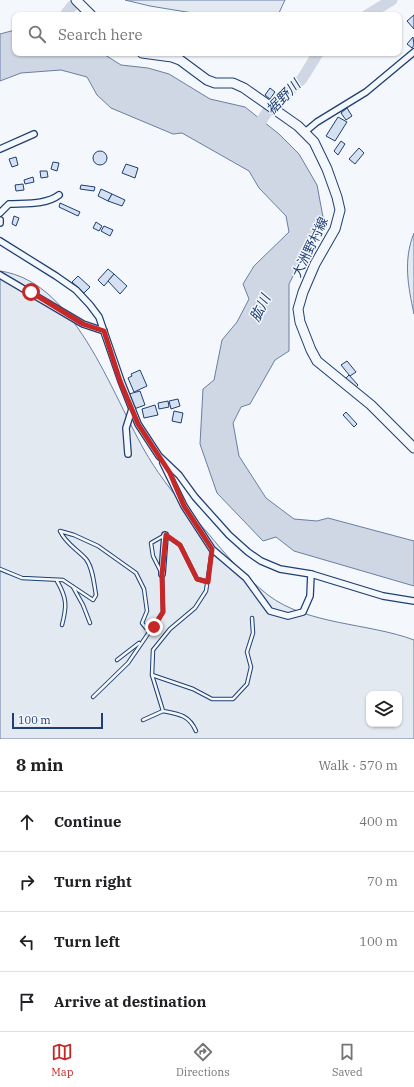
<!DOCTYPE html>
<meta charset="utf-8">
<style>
body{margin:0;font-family:"IBM Plex Serif","Noto Sans JP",serif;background:#f6f6f6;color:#202124}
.controls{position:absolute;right:12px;bottom:12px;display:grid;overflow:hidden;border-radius:8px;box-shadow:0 1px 3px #0004}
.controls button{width:36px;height:36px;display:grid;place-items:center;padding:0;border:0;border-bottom:1px solid #e0e0e0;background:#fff;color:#202124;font:20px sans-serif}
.scale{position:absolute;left:12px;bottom:10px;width:91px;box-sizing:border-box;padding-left:4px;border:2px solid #1d3f73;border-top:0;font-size:11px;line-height:14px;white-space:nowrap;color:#1d3f73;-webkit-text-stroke:3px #f4f7fb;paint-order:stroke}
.stop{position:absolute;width:12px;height:12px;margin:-9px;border:3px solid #c62828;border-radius:50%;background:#fff}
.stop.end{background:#c62828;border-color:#fff;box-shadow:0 1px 4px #0008}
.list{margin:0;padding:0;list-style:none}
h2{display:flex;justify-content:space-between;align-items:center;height:52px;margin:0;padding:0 16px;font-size:17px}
h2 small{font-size:13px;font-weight:400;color:#757577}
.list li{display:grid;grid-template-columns:26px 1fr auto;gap:12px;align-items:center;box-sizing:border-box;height:60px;padding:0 16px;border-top:1px solid #e0e0e0}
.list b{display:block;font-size:15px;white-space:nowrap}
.list em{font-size:13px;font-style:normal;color:#757577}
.icon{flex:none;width:22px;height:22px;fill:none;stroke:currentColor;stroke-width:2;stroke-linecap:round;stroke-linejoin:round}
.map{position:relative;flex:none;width:414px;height:739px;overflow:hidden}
.search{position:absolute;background:#fff;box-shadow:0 1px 3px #0004;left:12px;right:12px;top:12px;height:44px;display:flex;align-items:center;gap:10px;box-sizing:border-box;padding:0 14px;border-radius:8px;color:#757577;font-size:15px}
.sheet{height:292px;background:#fff}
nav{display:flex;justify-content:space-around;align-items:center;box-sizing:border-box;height:56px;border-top:1px solid #e0e0e0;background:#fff;font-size:11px;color:#757577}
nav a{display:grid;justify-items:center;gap:2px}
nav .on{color:#c62828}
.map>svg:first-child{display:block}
.green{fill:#e3e9f0;stroke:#687fa3;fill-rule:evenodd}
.water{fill:#cfd7e4;stroke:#687fa3}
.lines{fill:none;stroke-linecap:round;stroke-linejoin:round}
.river{stroke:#cfd7e4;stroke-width:11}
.building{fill:#d5e0f0;stroke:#1d3f73}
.service-casing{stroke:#1d3f73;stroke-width:4.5}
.minor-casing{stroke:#1d3f73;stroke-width:8}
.primary-casing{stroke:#1d3f73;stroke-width:11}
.service{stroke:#f4f7fb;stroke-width:2.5}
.minor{stroke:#f4f7fb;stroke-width:5.5}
.primary{stroke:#f4f7fb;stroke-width:9}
.route{stroke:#c62828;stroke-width:5}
.labels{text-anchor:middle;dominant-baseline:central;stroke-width:3;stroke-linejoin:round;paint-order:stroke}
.street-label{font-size:13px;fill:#1d3f73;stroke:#f4f7fb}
.water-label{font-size:14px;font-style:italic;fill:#1d3f73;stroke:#f4f7fb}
</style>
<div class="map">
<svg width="414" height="739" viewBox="0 0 414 739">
<rect width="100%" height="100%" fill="#f4f7fb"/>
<g class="green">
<polygon points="125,0 285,0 278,15 205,15 150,6"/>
<path d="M 414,233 L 414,314 C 408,286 403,260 414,233 Z"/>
<path d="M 0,271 C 79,282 114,404 152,463 C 168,488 187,510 207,532 C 225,554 245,577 268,595 C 307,625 369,623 414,640 L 414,739 L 0,739 ZM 369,694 L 399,694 L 399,724 L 369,724 Z"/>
</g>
<polygon class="water" points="15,30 15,53 102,53 121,65 148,68 169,74 210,99 245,107 279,134 299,154 317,185 323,217 289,284 289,351 275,360 250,404 241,407 233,423 239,456 266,498 294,519 317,521 328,518 414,541 414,586 294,551 276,537 263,541 217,493 200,444 203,389 214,380 222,340 237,322 249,299 243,284 254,266 289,232 286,216 259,188 249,171 182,133 173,134 111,108 97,95 87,77 61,70 21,73 0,81 0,34"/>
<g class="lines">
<g class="river">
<polyline points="65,15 72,6"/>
<polyline points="367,15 392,0"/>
<polyline points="254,132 267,112 302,79 318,53"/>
</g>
</g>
<g class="building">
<polygon points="414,15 414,29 407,21"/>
<polygon points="413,37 414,45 412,48 407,44"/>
<polygon points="270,88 275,92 270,99 265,95"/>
<polygon points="347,108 352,116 346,120 341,113"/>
<polygon points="338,117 347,122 335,141 326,136"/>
<polygon points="341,141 345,144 338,155 334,151"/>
<polygon points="359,148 364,153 355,164 349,159"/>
<circle cx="100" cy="158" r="7"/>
<polygon points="16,157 18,165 12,167 9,159"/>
<polygon points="53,162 59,163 57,171 51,169"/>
<polygon points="126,164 138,168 135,178 122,173"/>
<polygon points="40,171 47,171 48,177 41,178"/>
<polygon points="33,177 34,182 25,184 24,180"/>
<polygon points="23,184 24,190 16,191 15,185"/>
<polygon points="81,185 95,187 94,191 80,189"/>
<polygon points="101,189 112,194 108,201 98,196"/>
<polygon points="112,194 125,200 122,206 108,201"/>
<polygon points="60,203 80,212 78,216 59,207"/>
<polygon points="14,216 19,218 16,226 12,224"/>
<polygon points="96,222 102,226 99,231 93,228"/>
<polygon points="104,226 113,230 110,236 101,231"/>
<polygon points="108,269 114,274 104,286 98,280"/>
<polygon points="114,274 127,286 120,294 108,281"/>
<polygon points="78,276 90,287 84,293 72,282"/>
<polygon points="347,361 356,372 350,376 341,365"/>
<polygon points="140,370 147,386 134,392 128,378 132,376 131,374"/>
<polygon points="349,375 358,385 354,389 345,379"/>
<polygon points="140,391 145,405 134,409 129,394"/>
<polygon points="178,399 180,406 171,409 169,401"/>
<polygon points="168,401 169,407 159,409 158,403"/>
<polygon points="155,405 158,415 144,418 142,409"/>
<polygon points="174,411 183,413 181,423 172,421"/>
<polygon points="346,412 357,424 354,427 343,415"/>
</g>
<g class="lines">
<g class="service-casing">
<g id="service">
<path d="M 0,569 L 22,578 L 63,580 L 93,600 L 96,595 C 94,584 93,568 86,559 C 77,549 66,544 60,531 L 74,535 L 98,546 L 136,573 L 144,589 L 147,611 L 142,623 L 146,628 L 157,623"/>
<path d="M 57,581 C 67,598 67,606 62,625"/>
<polyline points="73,587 83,605 90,623"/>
<polyline points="117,660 139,643"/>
<polyline points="152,675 193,689 212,699 233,699 247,684 251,667 247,652 253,633 252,618"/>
<polyline points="93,697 128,663 163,612 162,574 153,556 151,543 165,535 180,545 197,579 208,582"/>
<polyline points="143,720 163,711"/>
<path d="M 196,731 C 189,715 179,714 163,711 L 152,675 L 153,650 L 170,629 L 195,608 L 206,591 L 212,550"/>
</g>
</g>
<g class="minor-casing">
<g id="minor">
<polyline points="305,132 317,122 366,92 414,52"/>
<polyline points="0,149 34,134"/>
<path d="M 0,213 L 9,204 C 25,203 46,205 59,195"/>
<polyline points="0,220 0,223"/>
<polyline points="0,241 56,276 76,290 90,305 99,317 121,381 138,424 159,456 179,475 195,497 229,535 248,552 261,561 280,569 311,574 383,596 414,601"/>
<polyline points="0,275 83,324 104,331"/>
<polyline points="128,454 126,428 132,409"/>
<polyline points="163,463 184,506 212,549 246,578 270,611 288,616 303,612 310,596 311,574"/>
<polyline points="162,574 165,535"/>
</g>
</g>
<g class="primary-casing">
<g id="primary">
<polyline points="76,0 91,15"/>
<polyline points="142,53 172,57 180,60 207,80 215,83 233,83 244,88 298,126 314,142 327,169 337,197 340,210 335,229 315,264 303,292 298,309 300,322 311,350 317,361 371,405 414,448"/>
</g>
</g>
<use href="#service" class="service"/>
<use href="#minor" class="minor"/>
<use href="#primary" class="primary"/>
</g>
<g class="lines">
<polyline class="route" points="31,292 83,324 104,331 120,381 138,424 170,473 184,506 212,549 208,582 197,579 180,545 166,535 162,574 163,612 154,627"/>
</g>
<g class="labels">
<g class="street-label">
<text transform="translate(310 247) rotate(-64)">大洲野村線</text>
</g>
<g class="water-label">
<text transform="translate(283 97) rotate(-46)">裾野川</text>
<text transform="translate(260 308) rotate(-64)">肱川</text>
</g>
</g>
</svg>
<div class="controls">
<button><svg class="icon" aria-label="layers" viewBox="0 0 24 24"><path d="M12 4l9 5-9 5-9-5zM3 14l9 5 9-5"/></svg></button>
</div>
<div class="scale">100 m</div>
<div class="stop" style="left:31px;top:292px"></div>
<div class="stop end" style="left:154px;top:627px"></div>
<div class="search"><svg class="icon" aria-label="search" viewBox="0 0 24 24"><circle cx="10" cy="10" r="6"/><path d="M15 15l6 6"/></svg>Search here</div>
</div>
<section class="sheet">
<h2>8 min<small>Walk · 570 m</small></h2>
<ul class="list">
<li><svg class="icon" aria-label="ahead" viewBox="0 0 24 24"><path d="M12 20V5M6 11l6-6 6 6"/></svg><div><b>Continue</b></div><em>400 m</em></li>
<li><svg class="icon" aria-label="right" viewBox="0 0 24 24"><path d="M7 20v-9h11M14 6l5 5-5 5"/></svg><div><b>Turn right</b></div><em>70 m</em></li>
<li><svg class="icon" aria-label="left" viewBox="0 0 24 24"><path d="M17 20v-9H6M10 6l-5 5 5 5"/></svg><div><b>Turn left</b></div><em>100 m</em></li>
<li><svg class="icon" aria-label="arrive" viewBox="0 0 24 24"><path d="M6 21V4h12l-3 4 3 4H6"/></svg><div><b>Arrive at destination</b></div></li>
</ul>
</section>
<nav>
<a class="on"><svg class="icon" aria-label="map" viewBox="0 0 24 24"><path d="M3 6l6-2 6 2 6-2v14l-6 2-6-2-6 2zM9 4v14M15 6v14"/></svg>Map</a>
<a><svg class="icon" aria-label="directions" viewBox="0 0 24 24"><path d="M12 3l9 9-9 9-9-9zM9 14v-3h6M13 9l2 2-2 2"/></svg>Directions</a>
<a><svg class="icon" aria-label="saved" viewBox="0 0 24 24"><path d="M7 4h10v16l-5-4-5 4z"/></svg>Saved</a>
</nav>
